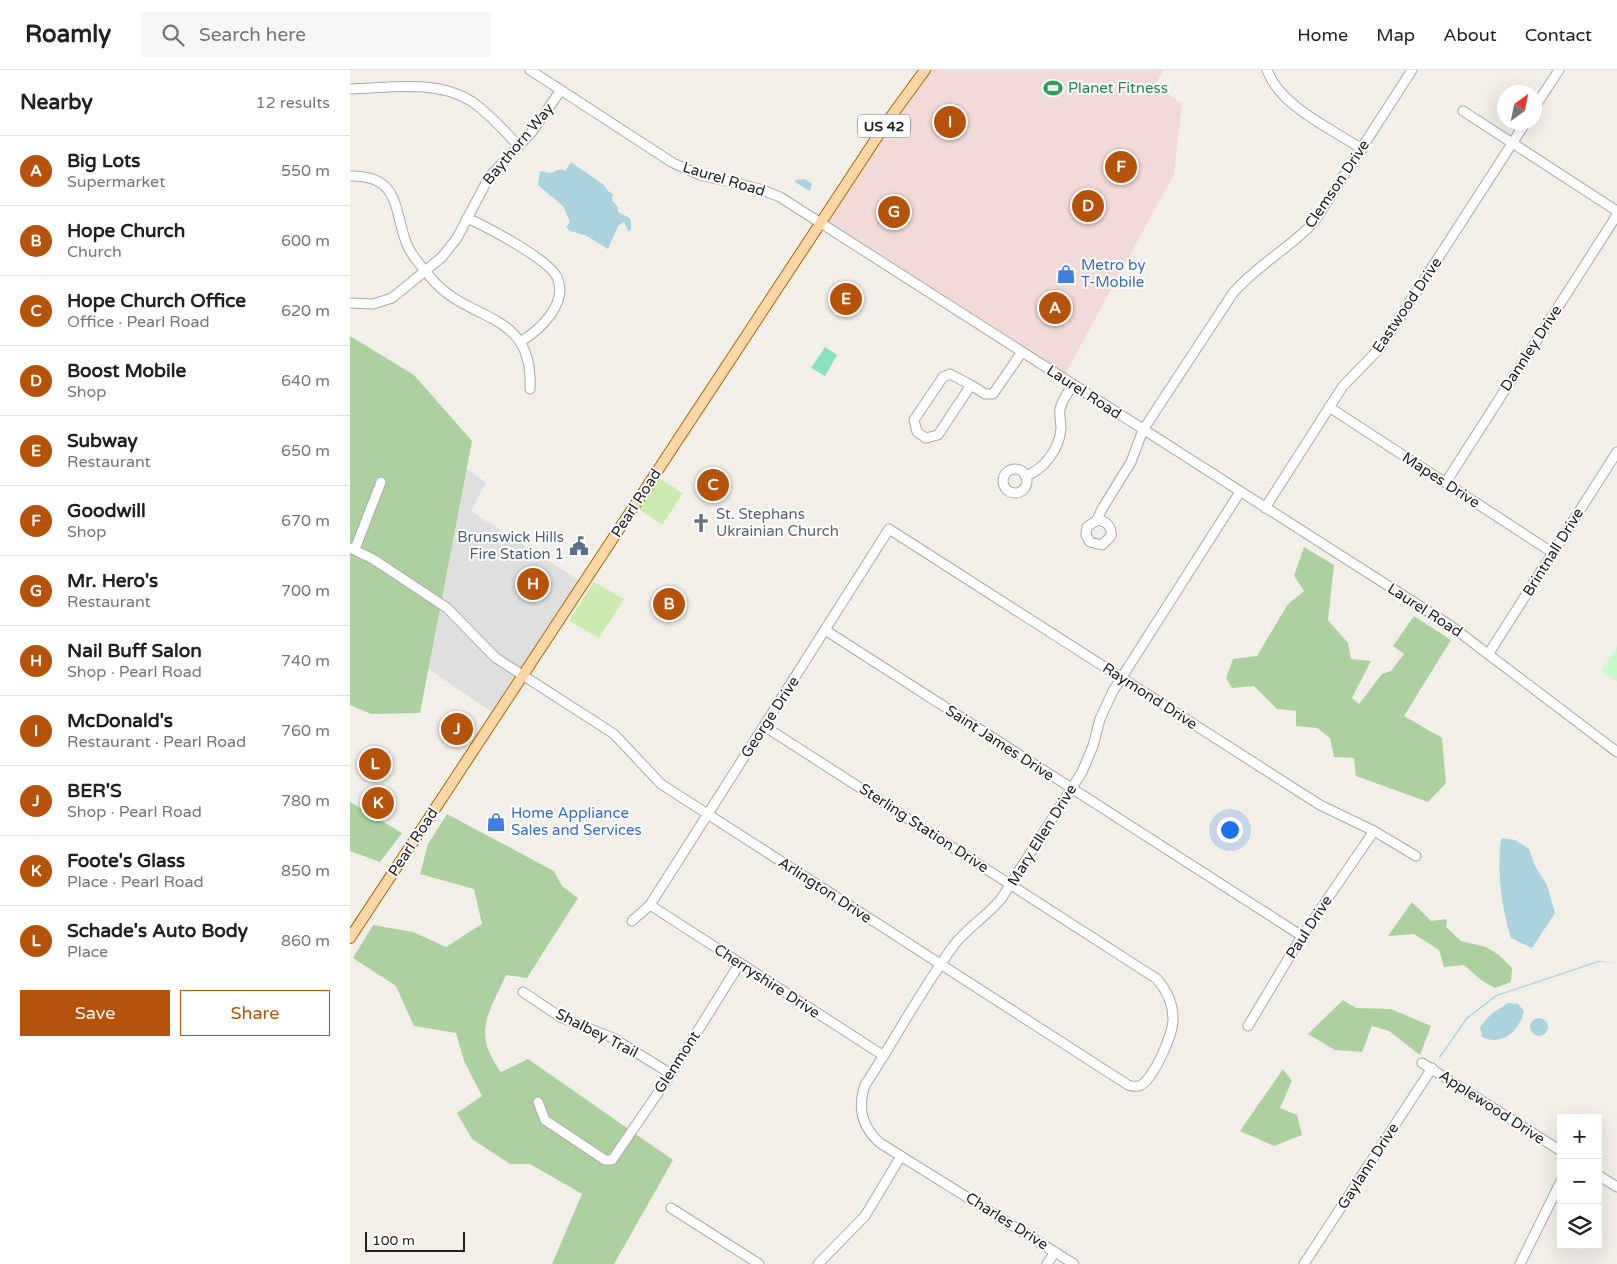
<!DOCTYPE html>
<meta charset="utf-8">
<style>
body{margin:0;font-family:"Varela Round",sans-serif;background:#f6f6f6;color:#202124}
.controls{position:absolute;right:15px;bottom:15px;display:grid;overflow:hidden;border-radius:0px;box-shadow:0 5px 20px #0002}
.controls button{width:45px;height:45px;display:grid;place-items:center;padding:0;border:0;border-bottom:1px solid #e0e0e0;background:#fff;color:#202124;font:25px sans-serif}
.compass{position:absolute;left:1147px;top:15px;width:45px;height:45px;border-radius:50%;background:#fff;box-shadow:0 5px 20px #0002;rotate:33deg}
.scale{position:absolute;left:15px;bottom:12px;width:100px;box-sizing:border-box;padding-left:5px;border:2px solid #222;border-top:0;font-size:14px;line-height:18px;white-space:nowrap;color:#222;-webkit-text-stroke:4px #fff;paint-order:stroke}
.you{position:absolute;left:879px;top:759px;width:18px;height:18px;margin:-12px;border:4px solid #fff;border-radius:50%;background:#1a73e8;box-shadow:0 0 0 8px #1a73e833}
.badge{display:grid;place-items:center;width:32px;height:32px;border-radius:50%;background:#b45309;color:#fff;font-size:16px;font-weight:700}
.pin{position:absolute;translate:-50% -50%;border:2px solid #fff;box-shadow:0 1px 5px #0006}
.list{margin:0;padding:0;list-style:none}
h2{display:flex;justify-content:space-between;align-items:center;height:65px;margin:0;padding:0 20px;font-size:21px}
h2 small{font-size:16px;font-weight:400;color:#757577}
.list li{display:grid;grid-template-columns:32px 1fr auto;gap:15px;align-items:center;box-sizing:border-box;height:70px;padding:0 20px;border-top:1px solid #e0e0e0}
.list b{display:block;font-size:19px;white-space:nowrap}
.list p{margin:0;font-size:16px;white-space:nowrap;color:#757577}
.list em{font-size:16px;font-style:normal;color:#757577}
.actions{display:flex;gap:10px;padding:15px 20px}
.actions a{flex:1;padding:11px 0;border:1px solid #b45309;border-radius:0px;text-align:center;font-size:18px;color:#b45309}
.actions .main{background:#b45309;color:#fff}
.icon{flex:none;width:28px;height:28px;fill:none;stroke:currentColor;stroke-width:2;stroke-linecap:round;stroke-linejoin:round}
.map{position:relative;flex:none;width:1267px;height:1194px;overflow:hidden}
header{display:flex;align-items:center;gap:30px;box-sizing:border-box;height:70px;padding:0 25px;background:#fff;border-bottom:1px solid #e0e0e0}
header strong{font-size:24px}
nav{display:flex;gap:28px;margin-inline-start:auto;font-size:18px}
.search{width:350px;height:45px;background:#f6f6f6;display:flex;align-items:center;gap:12px;box-sizing:border-box;padding:0 18px;border-radius:0px;color:#757577;font-size:19px}
main{display:flex}
aside{flex:1;background:#fff}
.map>svg:first-child{display:block}
.residential{fill:#e0dfdf}
.commercial{fill:#f2dad9}
.grass{fill:#cdebb0}
.forest{fill:#add19e}
.park{fill:#c8facc}
.pitch{fill:#88e0be}
.water{fill:#aad3df}
.lines{fill:none;stroke-linecap:round;stroke-linejoin:round}
.minor-casing{stroke:#a9a9a9;stroke-width:11}
.major-casing{stroke:#a06b00;stroke-width:12}
.minor{stroke:#fff;stroke-width:9}
.major{stroke:#fcd6a4;stroke-width:10}
.labels{text-anchor:middle;dominant-baseline:central;stroke-width:4;stroke-linejoin:round;paint-order:stroke}
.shield{fill:#fff;stroke:#646464;stroke-width:1}
.shield-label{font-size:14px;font-weight:bold;fill:#222}
.leisure-label{font-size:15px;fill:#27864d;stroke:#fff;text-anchor:start}
.street-label{font-size:15px;fill:#222;stroke:#fff}
.shop-label{font-size:15px;fill:#366cbe;stroke:#fff;text-anchor:start}
.worship-label{font-size:15px;fill:#5b616d;stroke:#fff;text-anchor:start}
.service-label{font-size:15px;fill:#4e5e75;stroke:#fff;text-anchor:end}
</style>
<header>
<strong>Roamly</strong>
<div class="search"><svg class="icon" aria-label="search" viewBox="0 0 24 24"><circle cx="10" cy="10" r="6"/><path d="M15 15l6 6"/></svg>Search here</div>
<nav><a>Home</a><a>Map</a><a>About</a><a>Contact</a></nav>
</header>
<main>
<aside>
<h2>Nearby<small>12 results</small></h2>
<ul class="list">
<li><span class="badge">A</span><div><b>Big Lots</b><p>Supermarket</p></div><em>550 m</em></li>
<li><span class="badge">B</span><div><b>Hope Church</b><p>Church</p></div><em>600 m</em></li>
<li><span class="badge">C</span><div><b>Hope Church Office</b><p>Office · Pearl Road</p></div><em>620 m</em></li>
<li><span class="badge">D</span><div><b>Boost Mobile</b><p>Shop</p></div><em>640 m</em></li>
<li><span class="badge">E</span><div><b>Subway</b><p>Restaurant</p></div><em>650 m</em></li>
<li><span class="badge">F</span><div><b>Goodwill</b><p>Shop</p></div><em>670 m</em></li>
<li><span class="badge">G</span><div><b>Mr. Hero's</b><p>Restaurant</p></div><em>700 m</em></li>
<li><span class="badge">H</span><div><b>Nail Buff Salon</b><p>Shop · Pearl Road</p></div><em>740 m</em></li>
<li><span class="badge">I</span><div><b>McDonald's</b><p>Restaurant · Pearl Road</p></div><em>760 m</em></li>
<li><span class="badge">J</span><div><b>BER'S</b><p>Shop · Pearl Road</p></div><em>780 m</em></li>
<li><span class="badge">K</span><div><b>Foote's Glass</b><p>Place · Pearl Road</p></div><em>850 m</em></li>
<li><span class="badge">L</span><div><b>Schade's Auto Body</b><p>Place</p></div><em>860 m</em></li>
</ul>
<div class="actions"><a class="main">Save</a><a>Share</a></div>
</aside>
<div class="map">
<svg width="1267" height="1194" viewBox="0 0 1267 1194">
<rect width="100%" height="100%" fill="#f2efe9"/>
<polygon class="residential" points="0,310 136,413 121,441 233,513 146,645 15,556"/>
<polygon class="commercial" points="574,0 814,0 805,15 832,34 824,104 713,308 471,153"/>
<g class="grass">
<polygon points="309,408 333,423 312,455 289,439"/>
<polygon points="244,512 274,529 249,568 219,551"/>
</g>
<g class="forest">
<polygon points="0,266 64,305 122,371 70,643 21,644 0,635"/>
<polygon points="954,477 984,495 978,550 998,573 1001,589 1021,591 1002,628 1009,634 1032,604 1041,601 1054,584 1043,576 1064,546 1101,570 1054,646 1092,668 1096,713 1078,732 1006,706 1004,688 984,687 980,668 967,658 946,656 946,641 927,639 904,616 882,618 876,608 883,589 907,586 938,534 954,521 944,506"/>
<polygon points="0,732 52,763 30,792 0,781"/>
<path d="M 97,744 L 204,801 L 212,816 L 228,828 L 177,908 L 156,905 C 138,945 122,963 151,1002 L 178,989 L 323,1090 L 264,1194 L 202,1194 L 232,1124 L 180,1094 L 160,1094 L 122,1069 L 107,1043 L 132,1026 L 114,991 L 106,963 L 64,956 L 46,916 L 3,888 L 23,855 L 63,862 L 96,877 L 132,854 L 124,819 L 70,804 L 78,774 Z"/>
<polygon points="1062,832 1081,851 1097,849 1096,857 1111,871 1136,877 1149,885 1162,898 1161,912 1145,918 1131,910 1114,895 1094,897 1089,880 1064,864 1038,866"/>
<polygon points="993,930 1006,938 1041,939 1081,956 1070,985 1039,961 1022,956 1012,982 985,980 958,964"/>
<polygon points="933,999 942,1011 930,1038 947,1045 952,1065 924,1076 890,1061"/>
</g>
<polygon class="park" points="1267,576 1267,612 1251,601"/>
<polygon class="pitch" points="475,277 487,285 475,306 461,298"/>
<g class="water">
<polygon points="221,92 254,115 258,121 263,124 262,130 268,137 268,142 281,149 281,160 278,161 274,152 268,156 258,179 235,165 220,161 216,157 220,152 213,136 188,115 190,101 200,103 211,99 215,101"/>
<polygon points="455,109 462,114 460,121 445,112 445,110"/>
<path d="M 1151,768 L 1165,770 L 1179,779 L 1185,796 L 1197,815 L 1205,843 L 1182,878 L 1161,868 C 1151,836 1147,801 1151,768 Z"/>
<polygon points="1248,891 1267,893 1249,892 1147,926 1117,949 1090,988 1089,987 1116,948 1146,925"/>
<path d="M 1158,933 L 1168,934 L 1174,941 C 1170,960 1152,977 1132,967 L 1130,957 L 1141,944 Z"/>
<circle cx="1189" cy="957" r="9"/>
</g>
<g class="lines">
<g class="minor-casing">
<g id="minor">
<polyline points="180,0 323,93 350,105 410,119 430,127 1101,556 1267,682"/>
<path d="M 917,0 C 930,36 980,58 1012,79"/>
<path d="M 0,19 C 40,18 86,9 121,31 C 139,43 154,61 169,76"/>
<polyline points="1184,38 1209,0"/>
<polyline points="1113,41 1267,141"/>
<path d="M 0,106 C 53,105 43,144 58,177 C 64,189 73,198 81,208 C 119,254 184,239 180,319"/>
<path d="M 117,148 C 137,157 198,189 207,207 C 219,233 190,260 170,272"/>
<polyline points="0,233 23,234 42,228 92,187 107,168 139,107 181,63 211,20"/>
<polygon points="600,304 621,315 588,365 576,368 567,362 564,350 593,307"/>
<polyline points="621,315 635,324 643,324 672,282"/>
<polyline points="979,337 1203,483"/>
<circle cx="665" cy="411" r="12"/>
<path d="M 675,406 C 694,400 710,378 711,358 C 711,352 709,345 710,339 C 712,330 718,322 723,315"/>
<polyline points="1096,412 1267,145"/>
<polyline points="915,438 993,316 1030,278 1176,52"/>
<path d="M 747,450 C 757,451 762,457 761,466 L 752,475 L 740,472 L 736,465 L 737,457 L 747,450 L 752,439 L 781,392 L 793,360 L 883,223 C 908,194 939,179 964,152 L 1062,0"/>
<path d="M 0,478 L 23,489 L 97,538 L 146,588 L 264,664 L 311,714 L 778,1015 C 782,1016 785,1017 789,1016 C 803,1011 824,963 823,948 C 823,933 817,921 807,909 L 414,656"/>
<polyline points="5,479 31,412"/>
<polyline points="475,560 952,866"/>
<polyline points="1139,583 1267,382"/>
<polyline points="300,835 534,986"/>
<polyline points="282,851 300,835 539,459 970,735 1024,761 1066,786"/>
<polyline points="173,922 212,948 263,968 321,1004"/>
<polyline points="898,956 952,866 1024,761"/>
<polyline points="1072,993 1211,1081"/>
<polyline points="188,1032 195,1050 255,1090 262,1090 321,1004 390,893"/>
<polyline points="1248,1105 1267,1117"/>
<polyline points="321,1138 409,1194"/>
<polyline points="468,1194 515,1146 551,1086"/>
<polyline points="697,1194 705,1182"/>
<path d="M 724,1194 L 530,1073 C 512,1057 507,1038 515,1015 C 545,969 572,919 604,875 C 618,857 637,846 651,829 L 732,702 L 743,676 L 750,649 L 763,621 L 890,422"/>
<polyline points="954,1194 1082,998"/>
<polyline points="1170,1194 1211,1111"/>
</g>
</g>
<g class="major-casing">
<polyline id="major" points="0,868 537,52 575,0"/>
</g>
<use href="#minor" class="minor"/>
<use href="#major" class="major"/>
</g>
<defs>
<g id="stadium-bare" transform="scale(1.5)"><path d="M0-5a6.5 5 0 1 0 0 10a6.5 5 0 1 0 0-10ZM-3.5-1.8h7v3.6h-7Z" fill="#2e9e5b" stroke="#fff" stroke-width="2.5" paint-order="stroke"/></g>
<g id="shop-bare" transform="scale(1.5)"><path d="M-5-2.5h2.3a2.7 3.5 0 0 1 5.4 0H5L5.5 6h-11ZM-1.5-2.5h3a1.5 2.3 0 0 0-3 0Z" fill="#3f7fe0" stroke="#fff" stroke-width="2.5" paint-order="stroke"/></g>
<g id="church-bare" transform="scale(1.5)"><path d="M-1.2-6h2.4v3.5h3.3v2.4h-3.3V6h-2.4V-.1h-3.3v-2.4h3.3Z" fill="#6b7280" stroke="#fff" stroke-width="2.5" paint-order="stroke"/></g>
<g id="civic-bare" transform="scale(1.5)"><path d="M-.6-6.5H3V-4.5H.6V-3L4-1V1h2V6H-6V1h2V-1L-.6-3ZM-1.2 2.5V6h2.4V2.5Z" fill="#5c6f8a" stroke="#fff" stroke-width="2.5" paint-order="stroke"/></g>
</defs>
<g fill-rule="evenodd">
<use href="#stadium-bare" x="703" y="18"/>
<use href="#shop-bare" x="716" y="204"/>
<use href="#church-bare" x="351" y="453"/>
<use href="#civic-bare" x="229" y="476"/>
<use href="#shop-bare" x="146" y="752"/>
</g>
<g class="labels">
<rect class="shield" x="508" y="44.5" width="52" height="23" rx="4"/>
<g class="shield-label">
<text x="534" y="56">US 42</text>
</g>
<g class="leisure-label">
<text x="718" y="18">Planet Fitness</text>
</g>
<g class="street-label">
<text transform="translate(168 74) rotate(-50)">Baythorn Way</text>
<text transform="translate(374 109) rotate(17)">Laurel Road</text>
<text transform="translate(987 114) rotate(-56)">Clemson Drive</text>
<text transform="translate(1057 235) rotate(-56)">Eastwood Drive</text>
<text transform="translate(1181 278) rotate(-57)">Dannley Drive</text>
<text transform="translate(734 322) rotate(33)">Laurel Road</text>
<text transform="translate(1091 410) rotate(33)">Mapes Drive</text>
<text transform="translate(286 433) rotate(-57)">Pearl Road</text>
<text transform="translate(1203 482) rotate(-58)">Brintnall Drive</text>
<text transform="translate(1075 540) rotate(33)">Laurel Road</text>
<text transform="translate(800 626) rotate(33)">Raymond Drive</text>
<text transform="translate(420 647) rotate(-57)">George Drive</text>
<text transform="translate(650 673) rotate(33)">Saint James Drive</text>
<text transform="translate(574 758) rotate(33)">Sterling Station Drive</text>
<text transform="translate(692 765) rotate(-58)">Mary Ellen Drive</text>
<text transform="translate(63 772) rotate(-57)">Pearl Road</text>
<text transform="translate(475 820) rotate(33)">Arlington Drive</text>
<text transform="translate(959 857) rotate(-57)">Paul Drive</text>
<text transform="translate(417 911) rotate(33)">Cherryshire Drive</text>
<text transform="translate(247 963) rotate(27)">Shalbey Trail</text>
<text transform="translate(327 992) rotate(-57)">Glenmont</text>
<text transform="translate(1142 1037) rotate(33)">Applewood Drive</text>
<text transform="translate(1018 1096) rotate(-57)">Gaylann Drive</text>
<text transform="translate(657 1151) rotate(32)">Charles Drive</text>
</g>
<g class="shop-label">
<text x="731" y="195">Metro by<tspan x="731" dy="17">T-Mobile</tspan></text>
<text x="161" y="743">Home Appliance<tspan x="161" dy="17">Sales and Services</tspan></text>
</g>
<g class="worship-label">
<text x="366" y="444">St. Stephans<tspan x="366" dy="17">Ukrainian Church</tspan></text>
</g>
<g class="service-label">
<text x="214" y="467">Brunswick Hills<tspan x="214" dy="17">Fire Station 1</tspan></text>
</g>
</g>
</svg>
<div class="controls">
<button>+</button>
<button>−</button>
<button><svg class="icon" aria-label="layers" viewBox="0 0 24 24"><path d="M12 4l9 5-9 5-9-5zM3 14l9 5 9-5"/></svg></button>
</div>
<svg class="compass" viewBox="-18 -18 36 36"><path d="M0-13l5 13h-10z" fill="#e53935"/><path d="M0 13l5-13h-10z" fill="#757577"/></svg>
<div class="scale">100 m</div>
<div class="you"></div>
<div class="pin badge" style="left:705px;top:238px">A</div>
<div class="pin badge" style="left:319px;top:534px">B</div>
<div class="pin badge" style="left:363px;top:415px">C</div>
<div class="pin badge" style="left:738px;top:136px">D</div>
<div class="pin badge" style="left:496px;top:229px">E</div>
<div class="pin badge" style="left:771px;top:97px">F</div>
<div class="pin badge" style="left:544px;top:142px">G</div>
<div class="pin badge" style="left:183px;top:514px">H</div>
<div class="pin badge" style="left:600px;top:52px">I</div>
<div class="pin badge" style="left:107px;top:659px">J</div>
<div class="pin badge" style="left:28px;top:733px">K</div>
<div class="pin badge" style="left:25px;top:694px">L</div>
</div>
</main>
